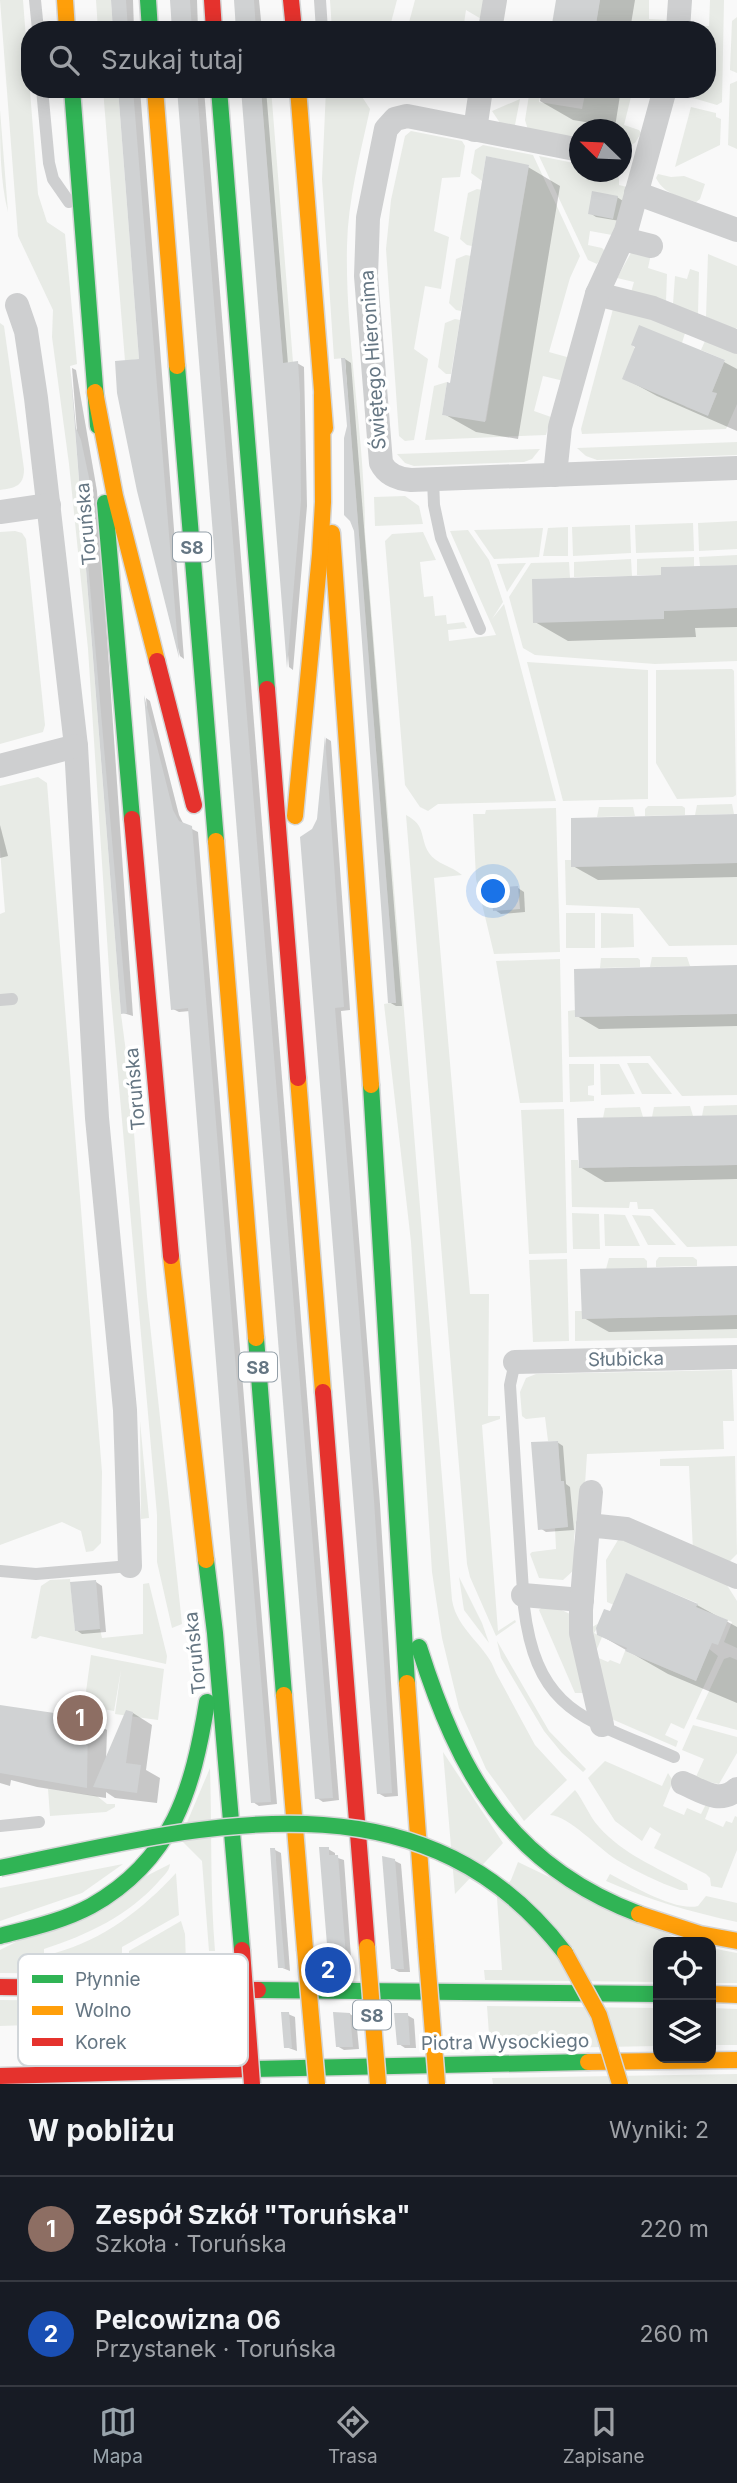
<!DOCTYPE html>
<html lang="pl">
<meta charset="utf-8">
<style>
body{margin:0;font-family:Inter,sans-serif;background:#242831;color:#f1f3f6}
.controls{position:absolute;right:21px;bottom:21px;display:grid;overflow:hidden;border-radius:14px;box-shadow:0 4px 18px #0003}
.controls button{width:63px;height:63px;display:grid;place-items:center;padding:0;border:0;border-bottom:2px solid #363941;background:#171b24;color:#f1f3f6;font:35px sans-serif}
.compass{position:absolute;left:569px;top:119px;width:63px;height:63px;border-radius:50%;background:#171b24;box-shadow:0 4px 18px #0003;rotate:293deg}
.you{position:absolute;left:494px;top:892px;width:24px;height:24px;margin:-18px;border:5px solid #fff;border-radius:50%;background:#1a73e8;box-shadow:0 0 0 10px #1a73e833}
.badge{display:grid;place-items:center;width:46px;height:46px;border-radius:50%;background:#99a4ac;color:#fff;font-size:23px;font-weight:700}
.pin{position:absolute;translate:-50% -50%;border:4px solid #fff;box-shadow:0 2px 7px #0006}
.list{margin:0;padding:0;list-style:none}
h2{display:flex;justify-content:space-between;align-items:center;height:91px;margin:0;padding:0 28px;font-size:30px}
h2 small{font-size:23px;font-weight:400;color:#9ea1a6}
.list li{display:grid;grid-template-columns:46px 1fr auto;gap:21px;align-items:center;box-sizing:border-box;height:105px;padding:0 28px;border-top:2px solid #363941}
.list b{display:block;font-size:26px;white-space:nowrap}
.list p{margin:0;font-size:23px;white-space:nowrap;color:#9ea1a6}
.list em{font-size:23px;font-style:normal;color:#9ea1a6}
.icon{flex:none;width:38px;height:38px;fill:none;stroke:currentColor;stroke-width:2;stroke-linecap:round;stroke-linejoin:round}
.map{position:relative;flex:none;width:737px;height:2084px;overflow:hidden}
.search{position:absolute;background:#171b24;box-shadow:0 4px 18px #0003;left:21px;right:21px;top:21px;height:77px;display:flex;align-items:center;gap:18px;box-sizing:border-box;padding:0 24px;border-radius:28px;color:#9ea1a6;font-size:26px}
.sheet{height:301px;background:#171b24}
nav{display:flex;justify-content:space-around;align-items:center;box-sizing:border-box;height:98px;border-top:2px solid #363941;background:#171b24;font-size:19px;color:#9ea1a6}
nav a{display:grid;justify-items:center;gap:4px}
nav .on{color:#99a4ac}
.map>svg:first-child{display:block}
.green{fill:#e8ebe6}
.shadow{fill:#0003}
.building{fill:#d0d2d3}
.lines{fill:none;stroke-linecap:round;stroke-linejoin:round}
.fast-casing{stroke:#d5d6d7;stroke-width:19}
.slow-casing{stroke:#d5d6d7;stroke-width:19}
.jam-casing{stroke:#d5d6d7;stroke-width:19}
.lane{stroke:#cecfd0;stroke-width:12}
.street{stroke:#cecfd0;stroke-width:24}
.fast{stroke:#30b455;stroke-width:16}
.slow{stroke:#ff9f0a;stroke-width:16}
.jam{stroke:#e5322d;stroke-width:16}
.fast-bridge-casing{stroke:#d5d6d7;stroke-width:19;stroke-linecap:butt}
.slow-bridge-casing{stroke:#d5d6d7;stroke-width:19;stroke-linecap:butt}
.jam-bridge-casing{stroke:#d5d6d7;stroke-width:19;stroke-linecap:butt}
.fast-bridge{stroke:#30b455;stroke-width:16}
.slow-bridge{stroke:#ff9f0a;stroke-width:16}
.jam-bridge{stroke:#e5322d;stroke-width:16}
.labels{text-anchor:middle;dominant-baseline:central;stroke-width:7;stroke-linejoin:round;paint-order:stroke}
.shield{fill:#fff;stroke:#939fa8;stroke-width:2}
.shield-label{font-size:18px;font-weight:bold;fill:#657683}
.street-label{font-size:19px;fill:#657683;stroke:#fff}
.key{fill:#fff;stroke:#d1d6da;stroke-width:2}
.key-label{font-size:19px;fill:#657683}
</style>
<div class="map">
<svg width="737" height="2084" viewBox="0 0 737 2084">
<rect width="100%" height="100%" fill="#f9f9f9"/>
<g class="green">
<polygon points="0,0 23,0 38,194 47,222 65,234 77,364 70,366 121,1014 130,1083 147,1296 182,1624 172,1628 157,1562 157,1515 110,985 88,649 69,464 52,337 53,310 18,236"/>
<polygon points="96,0 111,0 113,30 98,30"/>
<polygon points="330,0 397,0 389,30 332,30"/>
<polygon points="415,0 486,0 483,20 466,10 463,30 407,30"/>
<polygon points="600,0 649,0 649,19 668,20 672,30 595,30"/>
<polygon points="710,0 724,0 722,102 717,105 693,98 696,89 707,89 707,30 689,30 692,26 709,26"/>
<polygon points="737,17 737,73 730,70 732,21"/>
<polygon points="737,81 737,149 728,145 730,84"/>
<polygon points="103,89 118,89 139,359 125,361"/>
<polygon points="261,89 271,89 293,362 283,363"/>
<path d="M 326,89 L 357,89 L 370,109 C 360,155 348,199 347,246 C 345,341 365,436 365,532 L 452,1600 C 457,1631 487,1645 496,1673 L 535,1745 L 567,1780 L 524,1821 L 486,1769 L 459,1708 L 442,1638 L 432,1572 L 411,1242 L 384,1004 L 396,1002 L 345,358 L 334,359 L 322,179 Z"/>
<polygon points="530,89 541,89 539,102 582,109 586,89 633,89 624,125 639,130 641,133 635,143 622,148 622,130 580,130 579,143 529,133 525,120"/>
<polygon points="520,99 514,130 502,126 492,111"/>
<polygon points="691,107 716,113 716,117 721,119 720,145 675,167"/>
<path d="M 0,110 L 8,212 C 0,182 0,143 0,110 Z"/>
<polygon points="411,131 462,141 465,146 460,177 442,178 434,231 449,237 441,289 425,286 414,349 428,359 414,440 405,441 399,436 386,249 391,200 405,136"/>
<polygon points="483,145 533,155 580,256 570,278 549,352 574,359 568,382 543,376 534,411 551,417 546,435 425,440 434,386 447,382 442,415 486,421 529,166 486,156 482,181 471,173 475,150"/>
<polygon points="539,156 579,164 580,172 612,172 619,178 619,185 627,187 614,233 612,235 590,231 588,245 602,248 605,251 597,264 588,260"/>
<path d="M 658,174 L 671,177 L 684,176 L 705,184 L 700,199 L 696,202 C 680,197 664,194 656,178 Z"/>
<polygon points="477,189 482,190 472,246 467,245 460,239 468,193"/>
<polygon points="632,251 651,254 648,268 667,274 666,301 630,296 634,282 617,278"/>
<polygon points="708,254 737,266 737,328 735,329 706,317"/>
<polygon points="466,255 471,256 461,311 456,310 449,303 456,259"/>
<polygon points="690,269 699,272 698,314 673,304 675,276 687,279"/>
<polygon points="618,306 685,333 682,343 632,345 686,407 708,415 717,394 712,392 725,360 701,350 705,341 737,354 737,404 726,429 582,434 581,429 613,309"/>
<polygon points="455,319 460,320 451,374 446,374 438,367 445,323"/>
<path d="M 0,323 L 4,326 L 24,469 C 24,486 15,488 0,490 Z"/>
<polygon points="737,442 737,455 597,460 586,456 577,448"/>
<polygon points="540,449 532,459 524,462 414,466 405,463 397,454"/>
<polygon points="405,496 419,506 423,524 375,526 374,497"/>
<polygon points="737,521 737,549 699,551 698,523"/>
<polygon points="693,523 694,551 636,553 635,525"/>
<polygon points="630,525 631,553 573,556 572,527"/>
<polygon points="568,527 568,556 543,556 548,528"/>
<polygon points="543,528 539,557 494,559 474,530"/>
<polygon points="468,530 489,560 503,602 492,619 504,604 556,801 438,804 428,811 420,807 405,785 385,541 392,534 423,532 436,560 420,562 424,597 433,596 435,616 446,615 447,624 464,622 467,628 448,630 449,641 496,635 450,531"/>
<polygon points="15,531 22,533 26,539 45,725 43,732 0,744 0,532"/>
<polygon points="737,555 737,565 700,566 699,557"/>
<polygon points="694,557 694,566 661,567 661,575 637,575 637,559"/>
<polygon points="631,559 632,576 574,577 574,562"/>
<polygon points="569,562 570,578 532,579 664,611 737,608 737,661 655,664 535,655 523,648 509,597 531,563"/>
<polygon points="526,563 507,592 497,564"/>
<polygon points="527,662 648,670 648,799 563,801"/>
<polygon points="732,669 734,671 736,795 733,797 677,799 656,763 656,670"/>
<polygon points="38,777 47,783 102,1472 101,1543 93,1551 86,1552 81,1531 62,1522 0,1545 0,914 5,912 0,850 0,786"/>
<polygon points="732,804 734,814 695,815 697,805"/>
<polygon points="648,806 682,806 685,808 685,815 645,816 645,809"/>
<polygon points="599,807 633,807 635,816 597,817"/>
<polygon points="556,808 560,952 494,954 476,879 473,814 485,814 486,810"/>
<path d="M 406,815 C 427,826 419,837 429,853 C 436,864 452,866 462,875 L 434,878 L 470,1294 L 489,1294 L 488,1416 L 500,1416 L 500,1419 L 482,1425 L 498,1631 L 515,1620 L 516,1622 L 496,1636 L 470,1577 L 467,1564 Z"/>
<polygon points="565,860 571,860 572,867 737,863 737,945 669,946 639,908 566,905"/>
<rect x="566" y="913" width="29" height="35"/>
<polygon points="601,913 633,914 634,947 601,948"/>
<polygon points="652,957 687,957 690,966 650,967"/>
<polygon points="601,958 638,958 640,960 640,967 600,968"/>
<polygon points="560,959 563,1102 520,1103 496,961"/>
<polygon points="575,1010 576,1017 737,1014 737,1095 682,1096 650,1056 569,1057 568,1011"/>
<polygon points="627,1063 648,1063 672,1094 642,1094"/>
<polygon points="569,1064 594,1064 594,1085 588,1086 588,1095 594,1096 594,1101 570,1102"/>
<polygon points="600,1064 619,1064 635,1094 601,1095"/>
<polygon points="737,1105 737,1115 702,1116 704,1106"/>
<polygon points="690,1106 693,1116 652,1117 654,1107"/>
<polygon points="640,1107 643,1117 603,1118 605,1108"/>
<polygon points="564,1109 567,1253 529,1254 521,1110"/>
<polygon points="571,1160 578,1160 579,1168 737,1165 737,1246 687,1247 653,1209 638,1209 637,1202 630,1202 629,1208 572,1207"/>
<polygon points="572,1213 599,1214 600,1249 573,1249"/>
<polygon points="604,1214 625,1215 640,1246 605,1246"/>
<polygon points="632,1215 650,1216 676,1245 648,1245"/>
<polygon points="659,1257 693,1257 697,1260 697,1266 656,1267 656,1261"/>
<polygon points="609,1258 644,1258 647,1261 647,1268 606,1269"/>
<polygon points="567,1259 569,1341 533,1342 529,1260"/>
<polygon points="575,1311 582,1311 582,1319 737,1315 737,1338 575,1341"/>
<polygon points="732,1370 734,1421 723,1421 724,1449 587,1454 583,1515 577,1515 574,1538 575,1569 563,1580 539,1578 530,1554 532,1552 556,1549 555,1528 568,1527 565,1490 561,1490 558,1441 548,1441 545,1417 526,1419 522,1416 520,1392 526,1378 536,1374"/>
<polygon points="140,1421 149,1518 141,1519"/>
<polygon points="735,1456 737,1554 729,1562 693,1551 689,1466 660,1466 660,1459"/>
<polygon points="621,1535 725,1582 737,1601 737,1648 724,1642 732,1622 696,1607 697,1603 627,1574 614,1605 607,1602 606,1560"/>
<polygon points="459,1577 482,1623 489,1643 464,1610"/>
<polygon points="70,1579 75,1631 100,1629 102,1638 143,1634 143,1584 149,1583 167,1656 166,1664 40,1636 36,1639 31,1638 41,1586 50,1580"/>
<polygon points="547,1603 570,1614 587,1693 575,1693 539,1610"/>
<polygon points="601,1622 594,1633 602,1637 594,1656 608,1662 610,1660 620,1664 625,1651 696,1681 709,1649 718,1656 684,1729 671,1723 665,1735 678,1741 676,1747 607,1717 587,1630"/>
<polygon points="497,1641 549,1731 586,1769 583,1772 562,1753 544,1731 501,1658"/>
<polygon points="91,1655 164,1669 158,1720 115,1714 121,1670 114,1711 84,1706"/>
<polygon points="730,1657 737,1660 737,1730 696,1719 724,1659"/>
<polygon points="693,1725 737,1737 737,1753 719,1784 695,1779 704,1759 682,1750"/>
<polygon points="443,1752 503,1843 455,1894"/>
<polygon points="605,1761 662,1786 668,1773 673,1781 663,1806 684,1815 687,1808 701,1814 706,1804 710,1806 705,1819 723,1827 726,1821 732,1823 735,1816 737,1817 737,1850 722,1888 711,1886 710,1878 706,1874 654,1848 661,1834 650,1827 642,1841 615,1821 588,1778"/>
<path d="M 210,1768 C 212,1829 210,1890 215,1951 L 209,1951 L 202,1861 L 180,1839 Z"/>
<polygon points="48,1789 97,1796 107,1804 115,1804 115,1807 106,1812 50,1816"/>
<path d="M 575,1790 C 584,1801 589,1816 599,1827 C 623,1854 656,1867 687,1884 L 688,1890 L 680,1890 C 658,1882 637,1872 617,1860 C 598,1848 569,1816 550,1815 Z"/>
<polygon points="518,1862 685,1942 658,1942 658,1982 485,1980 484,1970 502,1970 497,1898 511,1880"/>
<polygon points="123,1864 82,1893 0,1921 0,1888"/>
<path d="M 170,1864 C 169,1872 164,1875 159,1881 C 128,1916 87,1935 44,1949 L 44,1961 L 55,1961 L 55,1953 C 103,1940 143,1909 176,1873 L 179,1915 L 122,1947 L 122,1968 L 117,1974 L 0,1973 L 0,1950 Z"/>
<path d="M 610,1874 C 631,1885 676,1912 698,1906 L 706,1896 L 737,1903 L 737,1922 C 691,1912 649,1900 606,1881 Z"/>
<polygon points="181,1921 185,1934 186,1963 129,1963 129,1951"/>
<polygon points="711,1948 737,1953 737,1983 711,1983"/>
<polygon points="0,2000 200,2002 201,2019 0,2026"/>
<polygon points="487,2006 658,2008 658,2046 490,2049"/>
<polygon points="711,2008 737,2009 737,2045 711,2045"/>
<polygon points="737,2074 737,2084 493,2084 492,2078"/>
</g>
<g class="shadow">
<polygon points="112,0 133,0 134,30 115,30"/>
<polygon points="172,0 197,0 198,30 173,30"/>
<polygon points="236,0 259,0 262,30 237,30"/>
<polygon points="557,0 635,0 630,30 552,30"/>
<polygon points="120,89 140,89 184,659 180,656 138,491 141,361"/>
<polygon points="179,89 204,89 339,1800 323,1802 317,1798"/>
<polygon points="243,89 266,89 288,364 297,363 304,367 307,506 293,670 289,667"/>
<polygon points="542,89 621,89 615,127 573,120 540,101"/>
<polygon points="528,167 560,186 518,439 476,432 444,414 451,385"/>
<polygon points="617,197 623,201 620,221 596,217 590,213"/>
<polygon points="345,359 351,363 402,1006 396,1006 389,1002"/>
<polygon points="724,362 737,369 737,431 657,396 624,378"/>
<polygon points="72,368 76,370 97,491 133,1016 123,1013"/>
<polygon points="737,567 737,627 695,628 696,637 568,641 535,622 663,576"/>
<polygon points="146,698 150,701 179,815 184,825 198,832 277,1804 259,1806 253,1802 190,1011 179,1012 173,1009"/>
<polygon points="326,738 331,741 350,1010 341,1011 380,1504 398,1796 385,1797 378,1793 314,830 318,819"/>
<polygon points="737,816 737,877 598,880 573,866"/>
<polygon points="0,825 8,856 0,858"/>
<polygon points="518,888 524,892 525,912 501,914 495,910"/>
<polygon points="737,967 737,1026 599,1029 577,1016"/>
<polygon points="737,1117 737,1179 605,1182 580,1167"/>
<polygon points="737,1267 737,1329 609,1332 584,1318"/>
<polygon points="557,1442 563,1446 566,1484 570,1487 574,1530 546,1532 540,1528"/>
<polygon points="96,1582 102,1586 106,1632 82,1634 76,1630"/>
<polygon points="697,1605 737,1627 737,1703 668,1674 598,1634 611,1614"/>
<polygon points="0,1707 87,1718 107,1730 106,1761 133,1713 152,1725 146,1770 160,1778 157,1803 115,1798 106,1792 106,1798 37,1787 11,1780 10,1786 0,1783"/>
<polygon points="328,1849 335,1853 335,1857 344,1860 352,1971 337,1971 330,1968"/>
<polygon points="275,1850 281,1853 290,1971 280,1967"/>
<polygon points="395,1861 401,1864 410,1972 399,1972 392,1968"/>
<polygon points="288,2014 295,2017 297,2051 286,2047"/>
<polygon points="350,2014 356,2018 359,2049 344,2050 337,2046"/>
<polygon points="407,2015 414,2019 416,2048 405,2048 399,2044"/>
</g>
<g class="building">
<polygon points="111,0 126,0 128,30 113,30"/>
<polygon points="170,0 190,0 192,30 172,30"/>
<polygon points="234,0 254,0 256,30 236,30"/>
<polygon points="556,0 600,0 595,30 551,30"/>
<polygon points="118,89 133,89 179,658 137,491 117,393 115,361 139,359"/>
<polygon points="177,89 197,89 333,1798 315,1799"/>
<polygon points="241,89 261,89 283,363 298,361 300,394 301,501 287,668"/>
<polygon points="486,156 529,165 485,422 442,415 447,382 450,383"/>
<polygon points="592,191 618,196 613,219 588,214"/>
<polygon points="639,325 725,360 712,392 717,393 708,416 622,379 635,347 631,345"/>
<polygon points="341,358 345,358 396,1003 388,1003 354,531 350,521 344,515 344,438 347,426"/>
<polygon points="70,365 76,428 81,440 91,487 85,494 83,505 127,1013 121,1014"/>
<polygon points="737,565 737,608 664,611 664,619 533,623 532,579 661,575 661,567"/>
<polygon points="144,695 173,810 179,821 192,826 271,1802 251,1803 188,1008 171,1010"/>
<polygon points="325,736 344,1007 335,1008 374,1500 392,1793 377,1794 300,837 312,829 317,819"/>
<polygon points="737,814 737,863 571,867 571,818"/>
<polygon points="518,886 520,909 493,911 491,888"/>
<polygon points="737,965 737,1014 575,1017 574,969"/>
<polygon points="737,1115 737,1165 579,1168 577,1118"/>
<polygon points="737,1266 737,1315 582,1319 580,1269"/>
<polygon points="558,1441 561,1481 564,1481 568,1527 538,1530 531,1442"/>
<polygon points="626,1573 698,1604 696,1607 728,1620 718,1645 712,1643 696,1681 625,1651 627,1648 597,1635 596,1628 604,1609 610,1611"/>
<polygon points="96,1580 100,1629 75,1631 70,1582"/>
<polygon points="0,1705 61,1714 61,1711 88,1717 87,1788 0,1773"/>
<polygon points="126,1710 133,1712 126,1763 141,1765 137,1793 93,1787"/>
<polygon points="319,1847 329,1847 329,1855 338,1855 347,1969 329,1969"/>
<polygon points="270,1848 275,1848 285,1968 278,1968"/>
<polygon points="382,1856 395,1859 404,1969 391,1969"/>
<polygon points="281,2012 289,2012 292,2048 284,2048"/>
<polygon points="333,2012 350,2013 353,2047 336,2047"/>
<polygon points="394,2013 408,2013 410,2045 397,2045"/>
</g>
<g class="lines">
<g class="fast-casing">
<g id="fast">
<polyline points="148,0 150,30"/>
<polyline points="72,89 98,426"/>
<polyline points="219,89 267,689"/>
<polyline points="177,366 216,841"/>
<polyline points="105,503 132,819"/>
<polyline points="371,1085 407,1683"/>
<polyline points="256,1338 284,1695"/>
<polyline points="206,1560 215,1633 242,1950"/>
<path d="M 419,1647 C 459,1773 509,1865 639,1914"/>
<path d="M 0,1936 C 31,1928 63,1921 91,1906 C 173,1860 193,1789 207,1702"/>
<polyline points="258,1990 658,1994"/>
<polyline points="251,2069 588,2062"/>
</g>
</g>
<g class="slow-casing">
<g id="slow">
<polyline points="65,0 67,30"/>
<polyline points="155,89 177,366"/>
<polyline points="298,89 325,428"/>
<polyline points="95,392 115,496 157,661"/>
<polyline points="332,533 371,1085"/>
<polyline points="295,816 320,554 323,502 322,395"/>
<polyline points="216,841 256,1338"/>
<polyline points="298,1078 323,1392"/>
<polyline points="171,1256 206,1560"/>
<polyline points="407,1683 426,1946"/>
<polyline points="284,1695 305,1949"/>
<polyline points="639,1914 700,1934 737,1941"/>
<polyline points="711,1994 737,1995"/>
<polyline points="588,2062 737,2060"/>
</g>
</g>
<g class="jam-casing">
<g id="jam">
<polyline points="212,0 214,30"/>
<polyline points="291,0 294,30"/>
<polyline points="157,661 194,805"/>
<polyline points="267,689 298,1078"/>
<polyline points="132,819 171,1256"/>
<polyline points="323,1392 367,1947"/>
<polyline points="0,1987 258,1990"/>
<polyline points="0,2076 251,2069"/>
</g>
</g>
<g class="lane">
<polyline points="35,0 38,30"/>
<polyline points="320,0 322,30"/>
<polyline points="42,89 49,163 53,179 69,202"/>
<polyline points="433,479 434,505 441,538 480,629"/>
<polyline points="0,1000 12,999"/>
<path d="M 515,1362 L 510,1385 L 524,1607 C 537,1714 587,1719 674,1757"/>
<polyline points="0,1571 36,1574 130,1566"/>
<polyline points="0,1826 39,1822"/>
</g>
<g class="street">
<polyline points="490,30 495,0"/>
<polyline points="678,30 680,0"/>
<polyline points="475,130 481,89"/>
<path d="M 580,150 L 407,116 L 395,119 L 386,129 L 368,218 L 366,276 L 381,463 C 387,475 398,479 411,480 L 737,468"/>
<polyline points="636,193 737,230"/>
<polyline points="623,239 651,246"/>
<polyline points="597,294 653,308 737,342"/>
<polyline points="17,305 26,331 36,398 76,746 97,1118 125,1410 130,1566"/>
<polyline points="555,475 560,427 597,294 626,231 665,89"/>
<polyline points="0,512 49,505"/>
<polyline points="0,766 76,746"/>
<polyline points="515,1362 737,1357"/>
<polyline points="588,1525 591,1492"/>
<polyline points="523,1595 582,1600"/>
<polyline points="602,1725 581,1633 581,1610 588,1525 626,1529 737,1577"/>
<path d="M 683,1783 C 702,1791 720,1805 737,1789"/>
</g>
<use href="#fast" class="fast"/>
<use href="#slow" class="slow"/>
<use href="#jam" class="jam"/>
<g class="fast-bridge-casing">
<path id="fast-bridge" d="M 0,1868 C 198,1827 420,1763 565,1953"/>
</g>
<g class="slow-bridge-casing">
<g id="slow-bridge">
<polyline points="426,1946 437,2084"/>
<polyline points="367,1947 378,2084"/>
<polyline points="305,1949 317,2084"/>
<polyline points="565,1953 599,2015 620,2084"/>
</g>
</g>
<g class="jam-bridge-casing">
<polyline id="jam-bridge" points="242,1950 252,2084"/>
</g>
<use href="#fast-bridge" class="fast-bridge"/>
<use href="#slow-bridge" class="slow-bridge"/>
<use href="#jam-bridge" class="jam-bridge"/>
</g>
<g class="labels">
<g class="shield">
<rect x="173" y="532.5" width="38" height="29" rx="5"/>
<rect x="239" y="1352.5" width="38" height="29" rx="5"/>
<rect x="353" y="2000.5" width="38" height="29" rx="5"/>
</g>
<g class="shield-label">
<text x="192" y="547">S8</text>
<text x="258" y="1367">S8</text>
<text x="372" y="2015">S8</text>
</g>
<g class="street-label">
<text transform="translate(373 360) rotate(-94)">Świętego Hieronima</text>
<text transform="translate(86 524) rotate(-95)">Toruńska</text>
<text transform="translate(135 1089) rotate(-95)">Toruńska</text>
<text transform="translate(626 1359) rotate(-1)">Słubicka</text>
<text transform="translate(195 1653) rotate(-96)">Toruńska</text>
<text transform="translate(505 2042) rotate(-1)">Piotra Wysockiego</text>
</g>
</g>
<rect x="18" y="1954" width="230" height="112" rx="10" class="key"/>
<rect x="32" y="1975" width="31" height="8" fill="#30b455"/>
<rect x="32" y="2006" width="31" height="9" fill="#ff9f0a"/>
<rect x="32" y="2038" width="31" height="8" fill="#e5322d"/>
<g class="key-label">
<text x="75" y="1986">Płynnie</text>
<text x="75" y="2017">Wolno</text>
<text x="75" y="2049">Korek</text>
</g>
</svg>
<div class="controls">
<button><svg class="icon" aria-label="locate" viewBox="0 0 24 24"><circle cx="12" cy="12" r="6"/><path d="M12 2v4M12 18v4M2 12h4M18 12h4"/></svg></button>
<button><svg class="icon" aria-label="layers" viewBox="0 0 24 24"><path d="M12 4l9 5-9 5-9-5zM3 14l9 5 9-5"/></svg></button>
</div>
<svg class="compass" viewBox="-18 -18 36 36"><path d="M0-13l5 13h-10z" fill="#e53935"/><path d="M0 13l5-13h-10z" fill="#9ea1a6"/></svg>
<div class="you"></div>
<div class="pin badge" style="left:80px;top:1718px;background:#8d6e63">1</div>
<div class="pin badge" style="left:328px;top:1970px;background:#1a4fb4">2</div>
<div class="search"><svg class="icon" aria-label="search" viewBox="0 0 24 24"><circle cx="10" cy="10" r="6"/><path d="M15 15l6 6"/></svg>Szukaj tutaj</div>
</div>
<section class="sheet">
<h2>W pobliżu<small>Wyniki: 2</small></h2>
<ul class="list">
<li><span class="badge" style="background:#8d6e63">1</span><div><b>Zespół Szkół &quot;Toruńska&quot;</b><p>Szkoła · Toruńska</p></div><em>220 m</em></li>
<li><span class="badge" style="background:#1a4fb4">2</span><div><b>Pelcowizna 06</b><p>Przystanek · Toruńska</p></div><em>260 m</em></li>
</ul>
</section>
<nav>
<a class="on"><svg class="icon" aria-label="map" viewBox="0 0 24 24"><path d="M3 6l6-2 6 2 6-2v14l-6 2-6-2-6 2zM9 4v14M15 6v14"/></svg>Mapa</a>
<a><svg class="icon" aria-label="directions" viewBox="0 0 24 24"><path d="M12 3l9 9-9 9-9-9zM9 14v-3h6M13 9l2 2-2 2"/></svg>Trasa</a>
<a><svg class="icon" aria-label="saved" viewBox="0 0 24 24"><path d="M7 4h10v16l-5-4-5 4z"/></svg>Zapisane</a>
</nav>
